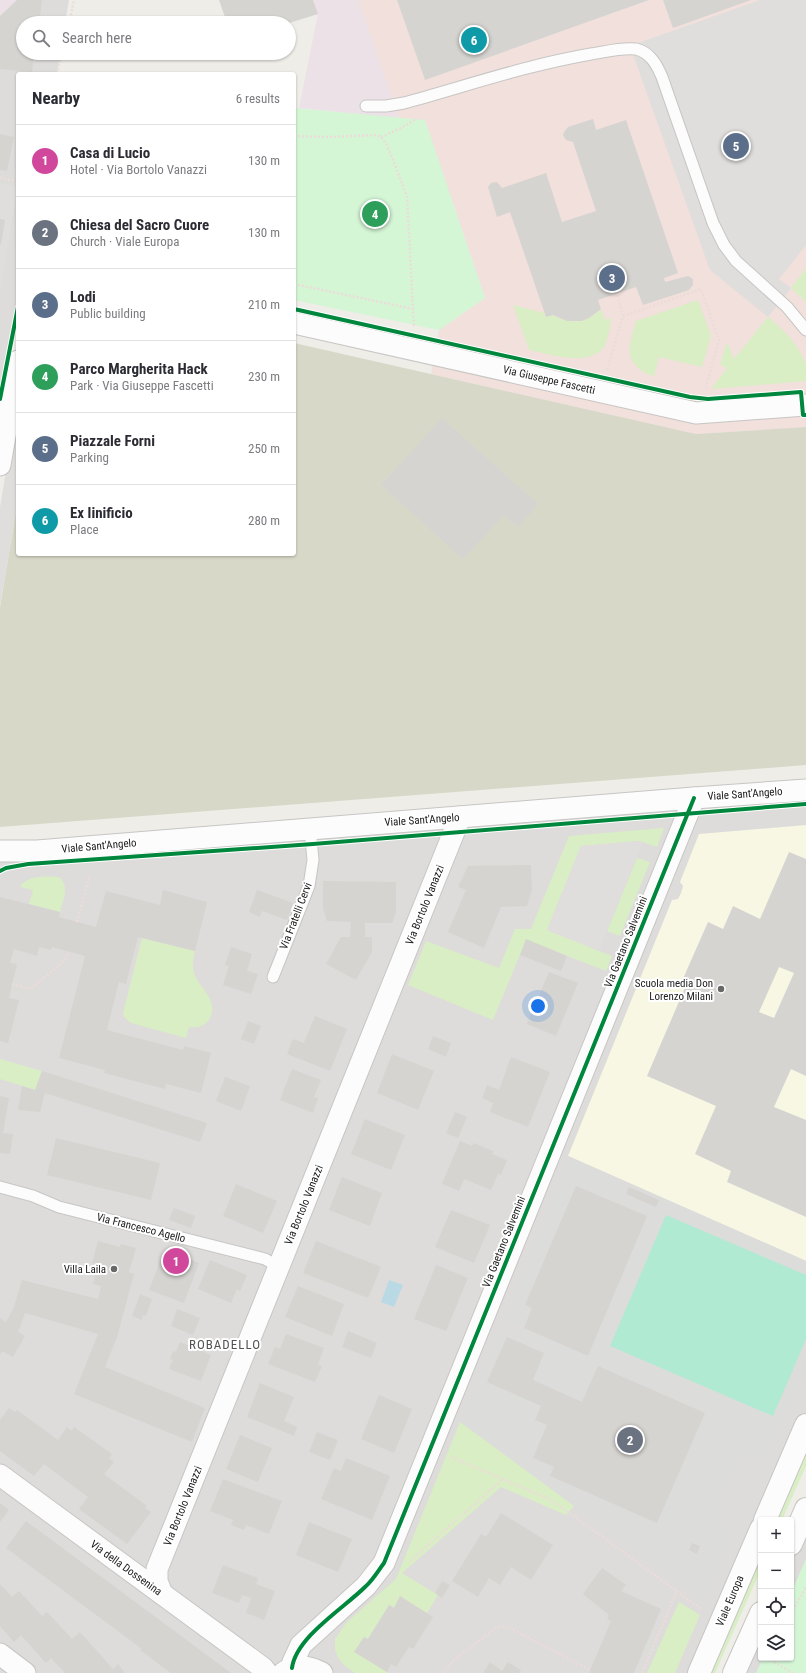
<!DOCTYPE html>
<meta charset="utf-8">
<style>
body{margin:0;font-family:"Roboto Condensed",sans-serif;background:#f7f7f7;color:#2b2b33}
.controls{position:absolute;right:12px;bottom:12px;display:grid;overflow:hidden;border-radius:4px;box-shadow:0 1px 3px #0004}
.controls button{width:36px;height:36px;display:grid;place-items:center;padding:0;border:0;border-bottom:1px solid #e1e1e2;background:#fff;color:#2b2b33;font:20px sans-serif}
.you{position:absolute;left:538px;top:1006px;width:14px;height:14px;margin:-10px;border:3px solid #fff;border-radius:50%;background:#1a73e8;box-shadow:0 0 0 6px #1a73e833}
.badge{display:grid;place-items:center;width:26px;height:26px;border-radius:50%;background:#686866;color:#fff;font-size:13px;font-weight:700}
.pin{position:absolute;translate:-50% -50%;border:2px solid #fff;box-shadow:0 1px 4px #0006}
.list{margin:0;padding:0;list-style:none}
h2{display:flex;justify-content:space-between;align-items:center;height:52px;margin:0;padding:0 16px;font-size:17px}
h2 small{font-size:13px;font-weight:400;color:#7c7c81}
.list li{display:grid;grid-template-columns:26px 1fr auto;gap:12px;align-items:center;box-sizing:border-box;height:72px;padding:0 16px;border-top:1px solid #e1e1e2}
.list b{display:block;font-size:15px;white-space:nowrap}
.list p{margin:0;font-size:13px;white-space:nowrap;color:#7c7c81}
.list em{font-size:13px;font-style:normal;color:#7c7c81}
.icon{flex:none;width:22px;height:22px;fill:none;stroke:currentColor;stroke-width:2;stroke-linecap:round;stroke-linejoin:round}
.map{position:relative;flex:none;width:806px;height:1673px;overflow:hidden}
.search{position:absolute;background:#fff;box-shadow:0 1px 3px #0004;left:16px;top:16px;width:280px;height:44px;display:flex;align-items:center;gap:10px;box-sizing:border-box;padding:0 14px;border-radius:22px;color:#7c7c81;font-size:15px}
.panel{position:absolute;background:#fff;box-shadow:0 1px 3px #0004;left:16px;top:72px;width:280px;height:484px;border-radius:4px}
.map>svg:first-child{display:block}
.residential{fill:#dddcda}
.commercial{fill:#f1e0dc}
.industrial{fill:#ece1e7}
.education{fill:#f7f7e4}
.religious{fill:#dcdcda}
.construction{fill:#d8d8c9}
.grass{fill:#d9eec4}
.park{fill:#d4f6d5}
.pitch{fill:#b0ead3}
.parking{fill:#dfdedc}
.water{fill:#b9dae4}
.building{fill:#d6d4d1;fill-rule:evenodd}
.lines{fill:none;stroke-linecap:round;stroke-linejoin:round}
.service-casing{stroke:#c7c6c4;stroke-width:13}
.minor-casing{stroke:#c7c6c4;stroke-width:23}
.tertiary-casing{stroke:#c7c6c4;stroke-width:24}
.path{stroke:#ecdcd9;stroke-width:2.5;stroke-dasharray:2 2;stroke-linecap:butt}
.service{stroke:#fcfcfc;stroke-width:11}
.minor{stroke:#fcfcfc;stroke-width:21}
.tertiary{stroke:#fcfcfc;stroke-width:22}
.cycleway-casing{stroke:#fff;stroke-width:6}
.cycleway{stroke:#00873e;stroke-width:4}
.poi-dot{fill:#686866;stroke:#fff;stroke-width:1.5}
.labels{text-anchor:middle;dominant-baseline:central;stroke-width:4;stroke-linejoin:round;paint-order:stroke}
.street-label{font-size:11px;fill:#202020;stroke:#fff}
.poi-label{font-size:11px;fill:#202020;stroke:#fff;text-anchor:end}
.quarter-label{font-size:13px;letter-spacing:1px;fill:#535353;stroke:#fff}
</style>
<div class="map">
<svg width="806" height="1673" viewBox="0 0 806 1673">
<rect width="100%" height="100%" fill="#eeede8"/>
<g class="residential">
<polygon points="17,0 69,0 65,23 23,23 23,53 60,53 57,74 18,74 18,307 0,416 0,16"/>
<polygon points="806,793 806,1418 694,1673 0,1673 0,861"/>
<polygon points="806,1512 806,1673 734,1673 761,1613 761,1658 791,1658 791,1546"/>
</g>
<polygon class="commercial" points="358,0 806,0 806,427 696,434 431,374 439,330 485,298 425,121 399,118"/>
<g class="industrial">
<polygon points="0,0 17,0 0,16"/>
<polygon points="219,0 358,0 399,118 299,108 318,14 289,23"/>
</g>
<polygon class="education" points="806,825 806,1261 568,1156 672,900 678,899 681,893 683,886 680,882 699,834"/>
<polygon class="religious" points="568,1156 806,1261 806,1366 768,1452 746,1459 738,1465 731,1473 720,1499 721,1511 723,1522 732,1536 703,1602 460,1422 496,1333 518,1341 521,1335 525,1326 503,1317"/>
<polygon class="construction" points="294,343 696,434 806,427 806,765 0,827 0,607 18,499 18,554 294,554"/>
<g class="grass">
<polygon points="806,268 806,302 791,288"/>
<path d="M 698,300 L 711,336 L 702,367 L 659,357 L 654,376 C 641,374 627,361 630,346 C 631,338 634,329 636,321 Z"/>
<path d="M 513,305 L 544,313 L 546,317 L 553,315 C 570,325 587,323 601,309 L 605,320 L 611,318 C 610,326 609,335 606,343 C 593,370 551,354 529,350 Z"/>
<path d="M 768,317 C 783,329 800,346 806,365 C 806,370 806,376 806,381 L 711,389 L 727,368 L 720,365 L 727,342 L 734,359 Z"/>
<polygon points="664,828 657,847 639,841 581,846 547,930 612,956 606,971 526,940 493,1020 408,985 426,941 499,968 515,929 531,929 569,836"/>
<polygon points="637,858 650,862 620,936 607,931"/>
<path d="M 59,877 C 70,886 63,900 60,912 L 29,904 L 33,890 L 20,887 C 26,875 47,876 59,877 Z"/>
<path d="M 142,938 L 195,951 C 193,959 192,965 194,973 C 199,989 219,999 210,1018 C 206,1026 198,1028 189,1027 L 186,1038 L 131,1023 L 124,1017 L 123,1013 Z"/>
<polygon points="0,1059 42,1071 35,1090 0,1079"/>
<polygon points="460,1422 574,1506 566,1515 501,1487 402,1573 438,1595 427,1613 400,1597 394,1608 389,1605 368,1639 364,1637 355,1652 389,1673 355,1673 345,1666 338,1658 335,1649 335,1639 346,1623 396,1579"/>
<polygon points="806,1445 806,1466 782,1520 773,1520"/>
<polygon points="761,1548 761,1569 715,1673 707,1673"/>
<polygon points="679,1602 700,1615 675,1673 647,1673"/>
</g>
<g class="park">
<polygon points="294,108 425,120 485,298 439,330 294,300"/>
<polygon points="806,1559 806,1673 756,1673 763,1658 791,1658 791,1593"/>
</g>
<polygon class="pitch" points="666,1215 806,1275 806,1339 773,1416 610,1346"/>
<g class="parking">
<polygon points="760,0 806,0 806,245 779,279 791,288 768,317 710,270 630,46"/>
<polygon points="0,183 18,186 0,291 0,249 5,220 0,219"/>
<polygon points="18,400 18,499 0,606 0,507"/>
<polygon points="639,841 643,842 599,951 547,930 581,846"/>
</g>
<polygon class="water" points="389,1280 403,1285 394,1307 381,1302"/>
<g class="building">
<polygon points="17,0 42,0 39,23 23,23 23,53 34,53 32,72 0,69 0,16"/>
<polygon points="219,0 313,0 318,14 289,23 227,23"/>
<polygon points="397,0 649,0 425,80"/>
<polygon points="663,0 751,0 673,28"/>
<polygon points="593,119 596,130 626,120 678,273 664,278 665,282 688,276 693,279 693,285 689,290 643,305 636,287 598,300 601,309 589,318 582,321 567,321 553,315 546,317 510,212 497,217 488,187 491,183 497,182 502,188 546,173 562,222 596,211 573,142 566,140 563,135 564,132 568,127"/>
<polygon points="0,134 14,137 7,171 0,170"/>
<polygon points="0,219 5,220 1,244 0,244"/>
<polygon points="442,418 538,504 518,527 504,515 463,559 381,485"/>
<path d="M 789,852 L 806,859 L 806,1076 L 791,1069 L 774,1107 L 806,1120 L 806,1217 L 727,1182 L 731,1171 L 695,1154 L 716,1106 L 647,1076 L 687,983 L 682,981 L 708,922 L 723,929 L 733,906 L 760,919 ZM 779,967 L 794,973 L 774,1018 L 759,1012 Z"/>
<polygon points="531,865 532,890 527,906 501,907 484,948 448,932 466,890 458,887 468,866"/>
<polygon points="323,881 396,882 396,912 392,923 365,923 365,937 372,937 372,952 356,980 326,964 341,937 350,937 351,922 327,921 323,908"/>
<polygon points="163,890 207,902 195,951 138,937 126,984 119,982 107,1030 183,1050 184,1046 211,1053 201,1093 166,1084 165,1089 104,1073 105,1070 59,1058 85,956 52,947 51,950 39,947 37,956 14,949 10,963 17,964 9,998 19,1000 8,1043 0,1041 0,897 60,912 59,917 96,927 106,891 160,905"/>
<polygon points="257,890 293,903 287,920 262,911 260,917 249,912"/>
<polygon points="526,939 567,956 561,971 520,955"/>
<polygon points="231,947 252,954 247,971 258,974 251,994 223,985 229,966 225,965"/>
<polygon points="549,972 578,983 556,1036 527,1024"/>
<polygon points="315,1016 347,1029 330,1071 287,1054 293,1039 304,1043"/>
<polygon points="248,1021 261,1026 254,1044 241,1039"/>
<polygon points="433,1036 451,1043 446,1057 428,1049"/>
<polygon points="392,1054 434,1071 418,1110 377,1093"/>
<polygon points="511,1057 550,1072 528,1127 490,1112 493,1103 482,1098 487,1085 499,1090"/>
<polygon points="292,1069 321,1080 314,1097 318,1098 313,1113 280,1100"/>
<polygon points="42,1071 207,1123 200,1142 45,1093 40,1112 18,1110 22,1086 35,1090"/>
<polygon points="225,1077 250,1086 241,1111 216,1101"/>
<polygon points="0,1096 9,1098 3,1133 13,1134 10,1154 0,1153"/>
<polygon points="455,1112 467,1117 458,1138 446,1133"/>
<polygon points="365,1119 405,1135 391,1170 351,1154"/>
<polygon points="56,1138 160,1163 151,1200 47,1175"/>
<polygon points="460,1141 472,1146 474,1143 493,1151 492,1154 507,1160 501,1175 498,1174 491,1190 464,1179 459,1191 442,1184"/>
<polygon points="342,1177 382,1193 370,1226 329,1210"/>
<polygon points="236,1184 277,1201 263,1233 223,1216"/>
<polygon points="576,1186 647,1216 588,1356 524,1328 532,1308 525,1305"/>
<polygon points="629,1187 659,1200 656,1207 626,1194"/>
<polygon points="174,1208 195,1216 191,1228 169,1220"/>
<polygon points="451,1210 490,1225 474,1263 435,1247"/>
<polygon points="98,1241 120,1247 121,1244 136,1248 129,1272 134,1274 117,1337 105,1367 205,1408 192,1442 74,1394 98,1334 25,1313 18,1332 25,1336 13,1357 2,1351 0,1355 0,1318 6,1322 14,1307 22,1280 98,1299 101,1286 93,1284 98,1265 92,1263"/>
<polygon points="316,1241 381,1267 368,1298 303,1273"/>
<polygon points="165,1249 199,1263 184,1303 149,1290"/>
<polygon points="210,1260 247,1275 240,1291 237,1289 231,1303 198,1289"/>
<polygon points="436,1265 468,1278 446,1331 414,1319"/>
<polygon points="298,1286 344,1304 332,1336 285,1317"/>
<polygon points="140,1294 152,1299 146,1316 143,1315 142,1320 132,1316"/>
<polygon points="177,1309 200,1318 193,1335 171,1326"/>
<polygon points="348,1331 377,1343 371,1358 342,1347"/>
<polygon points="286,1334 324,1348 318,1365 322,1366 315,1382 268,1364 275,1347 280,1349"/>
<polygon points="507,1337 544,1353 533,1380 582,1402 598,1366 705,1413 657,1523 550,1476 554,1467 533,1458 547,1425 535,1420 541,1406 487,1382"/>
<polygon points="180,1342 211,1355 201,1381 169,1369 173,1360 170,1359 173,1351 176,1352"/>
<polygon points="260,1383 294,1397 284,1421 297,1427 294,1436 247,1417"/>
<polygon points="379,1395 412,1409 394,1453 361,1439"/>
<polygon points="9,1408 15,1412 17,1410 58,1440 67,1427 71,1431 74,1427 112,1454 109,1458 114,1462 104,1474 147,1506 145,1508 151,1512 127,1544 79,1509 88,1497 44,1464 34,1476 0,1451 0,1420"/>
<polygon points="317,1432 338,1440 330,1460 309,1452"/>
<polygon points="240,1435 272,1448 258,1482 226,1469"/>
<polygon points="346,1458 390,1476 372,1520 321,1499 334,1468 341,1471"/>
<polygon points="223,1479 282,1501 269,1534 246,1525 244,1530 231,1525 233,1520 210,1511"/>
<polygon points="0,1503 9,1510 0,1522"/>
<polygon points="501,1513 553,1545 531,1580 511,1567 500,1585 489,1578 478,1597 452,1581 481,1534 486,1537"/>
<polygon points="26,1521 231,1673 171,1673 140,1650 142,1649 6,1548"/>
<polygon points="309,1522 352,1539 338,1572 296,1555"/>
<polygon points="692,1543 700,1546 697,1554 689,1550"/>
<polygon points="223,1565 258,1578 256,1584 275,1591 264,1620 246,1613 251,1598 242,1595 239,1603 212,1593"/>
<polygon points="602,1568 626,1585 621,1591 661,1609 634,1673 589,1673 611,1621 607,1619 609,1615 583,1594"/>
<polygon points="442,1581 450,1585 442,1598 435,1593"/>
<polygon points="0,1584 12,1597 19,1591 42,1616 47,1612 72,1639 80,1632 113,1669 118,1664 125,1673 65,1673 51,1658 46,1663 21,1635 14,1642 0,1626"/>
<polygon points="400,1596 433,1617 413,1649 409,1647 396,1667 391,1664 387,1672 354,1652 364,1637 368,1639 389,1605 394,1608"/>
<polygon points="490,1662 502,1671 508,1662 521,1670 519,1673 483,1673"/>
</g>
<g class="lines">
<g class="service-casing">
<g id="service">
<path d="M 366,106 L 386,106 L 404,103 C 466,86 527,65 591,54 C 605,52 621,47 636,49 C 650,52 657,65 662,77 L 713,223 L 724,245 L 736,261 L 787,307 L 806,330"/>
<polyline points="273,977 309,886 313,860 310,828"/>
<polyline points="0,1187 33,1196 59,1207 265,1259 272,1263 276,1274"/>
</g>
</g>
<g class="minor-casing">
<g id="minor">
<polyline points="294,323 696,413 806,405"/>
<polyline points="0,465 18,361"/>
<polyline points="0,851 37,851 694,798 806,790"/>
<polyline points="0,1475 263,1668 267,1673"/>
<polyline points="162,1594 157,1581 157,1569 460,817"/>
<polyline points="0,1654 25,1673"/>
<path d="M 283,1673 C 295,1664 309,1666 322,1673"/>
<polyline points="293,1673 293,1662 301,1645 366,1586 384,1563 694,798"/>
</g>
</g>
<g class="tertiary-casing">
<g id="tertiary">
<polyline points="765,1520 806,1425"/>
<polyline points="791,1544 806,1509"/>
<polyline points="699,1673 761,1529"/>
<polyline points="734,1673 761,1613"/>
</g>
</g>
<g class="path">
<polyline points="69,23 74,0"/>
<polyline points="57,74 62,53"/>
<polyline points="294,136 327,137 375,135 381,137 387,145 407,196 414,327"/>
<polyline points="381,137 401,128 416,119"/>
<polyline points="0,178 18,181"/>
<polyline points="294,284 413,309"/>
<polyline points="623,316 701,289 719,340 705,390"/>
<polyline points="607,370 623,316 617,293"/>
<polyline points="77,922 90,875"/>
<polyline points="12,984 26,988 32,988 64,961 69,952"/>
<polyline points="451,1457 547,1498 560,1506 701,1609"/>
<polyline points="410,1561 503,1479"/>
<polyline points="791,1614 806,1587"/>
<polyline points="767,1658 793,1673"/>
<polyline points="443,1673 455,1659 496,1628 501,1626 510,1628 590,1670"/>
<polyline points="642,1673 677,1591"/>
</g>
<use href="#service" class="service"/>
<use href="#minor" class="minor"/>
<use href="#tertiary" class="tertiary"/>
<g class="cycleway-casing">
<g id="cycleway">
<polyline points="294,309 690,397 708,399 801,392 803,415 806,415"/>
<polyline points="0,399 18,307"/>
<polyline points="0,871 6,868 28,864 313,844 806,804"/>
<path d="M 292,1668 C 296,1637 344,1608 365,1587 C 373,1580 378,1571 384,1563 L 694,798"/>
</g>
</g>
<use href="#cycleway" class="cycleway"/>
</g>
<g class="poi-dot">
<circle cx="721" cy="989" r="4"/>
<circle cx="114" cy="1269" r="4"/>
</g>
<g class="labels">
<g class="street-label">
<text transform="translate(549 380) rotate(13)">Via Giuseppe Fascetti</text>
<text transform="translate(745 794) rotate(-4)">Viale Sant'Angelo</text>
<text transform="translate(422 820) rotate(-4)">Viale Sant'Angelo</text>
<text transform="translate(99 846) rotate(-5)">Viale Sant'Angelo</text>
<text transform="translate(425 905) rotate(-68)">Via Bortolo Vanazzi</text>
<text transform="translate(296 916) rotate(-69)">Via Fratelli Cervi</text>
<text transform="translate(626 942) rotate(-68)">Via Gaetano Salvemini</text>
<text transform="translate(304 1205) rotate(-68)">Via Bortolo Vanazzi</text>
<text transform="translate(141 1228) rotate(14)">Via Francesco Agello</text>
<text transform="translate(504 1242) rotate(-68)">Via Gaetano Salvemini</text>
<text transform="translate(183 1506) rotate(-68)">Via Bortolo Vanazzi</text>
<text transform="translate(126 1568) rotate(36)">Via della Dossenina</text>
<text transform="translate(730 1601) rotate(-67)">Viale Europa</text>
</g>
<g class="poi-label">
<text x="713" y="983">Scuola media Don<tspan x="713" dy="13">Lorenzo Milani</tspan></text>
<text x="106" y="1269">Villa Laila</text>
</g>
<g class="quarter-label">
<text x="225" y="1344">ROBADELLO</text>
</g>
</g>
</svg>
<div class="controls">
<button>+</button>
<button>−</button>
<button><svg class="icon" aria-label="locate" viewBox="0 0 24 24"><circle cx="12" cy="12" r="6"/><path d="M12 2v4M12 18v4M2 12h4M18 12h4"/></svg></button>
<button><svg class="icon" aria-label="layers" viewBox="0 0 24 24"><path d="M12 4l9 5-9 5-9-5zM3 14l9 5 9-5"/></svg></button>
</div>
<div class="you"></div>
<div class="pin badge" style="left:176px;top:1261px;background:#d1479c">1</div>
<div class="pin badge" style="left:630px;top:1440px;background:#6b7280">2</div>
<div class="pin badge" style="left:612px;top:278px;background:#5c6f8a">3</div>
<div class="pin badge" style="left:375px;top:214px;background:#2e9e5b">4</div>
<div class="pin badge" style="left:736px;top:146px;background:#5c6f8a">5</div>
<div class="pin badge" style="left:474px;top:40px;background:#0f9aa8">6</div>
<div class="search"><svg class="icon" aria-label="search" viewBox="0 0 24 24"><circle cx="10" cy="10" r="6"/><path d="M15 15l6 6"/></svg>Search here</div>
<section class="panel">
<h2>Nearby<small>6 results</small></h2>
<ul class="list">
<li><span class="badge" style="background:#d1479c">1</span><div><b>Casa di Lucio</b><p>Hotel · Via Bortolo Vanazzi</p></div><em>130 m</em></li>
<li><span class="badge" style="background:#6b7280">2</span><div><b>Chiesa del Sacro Cuore</b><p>Church · Viale Europa</p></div><em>130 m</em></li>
<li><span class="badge" style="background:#5c6f8a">3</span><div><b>Lodi</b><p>Public building</p></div><em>210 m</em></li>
<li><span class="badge" style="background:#2e9e5b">4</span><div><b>Parco Margherita Hack</b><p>Park · Via Giuseppe Fascetti</p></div><em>230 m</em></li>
<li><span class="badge" style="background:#5c6f8a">5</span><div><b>Piazzale Forni</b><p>Parking</p></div><em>250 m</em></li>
<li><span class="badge" style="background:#0f9aa8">6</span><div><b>Ex linificio</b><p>Place</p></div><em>280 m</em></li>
</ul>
</section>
</div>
